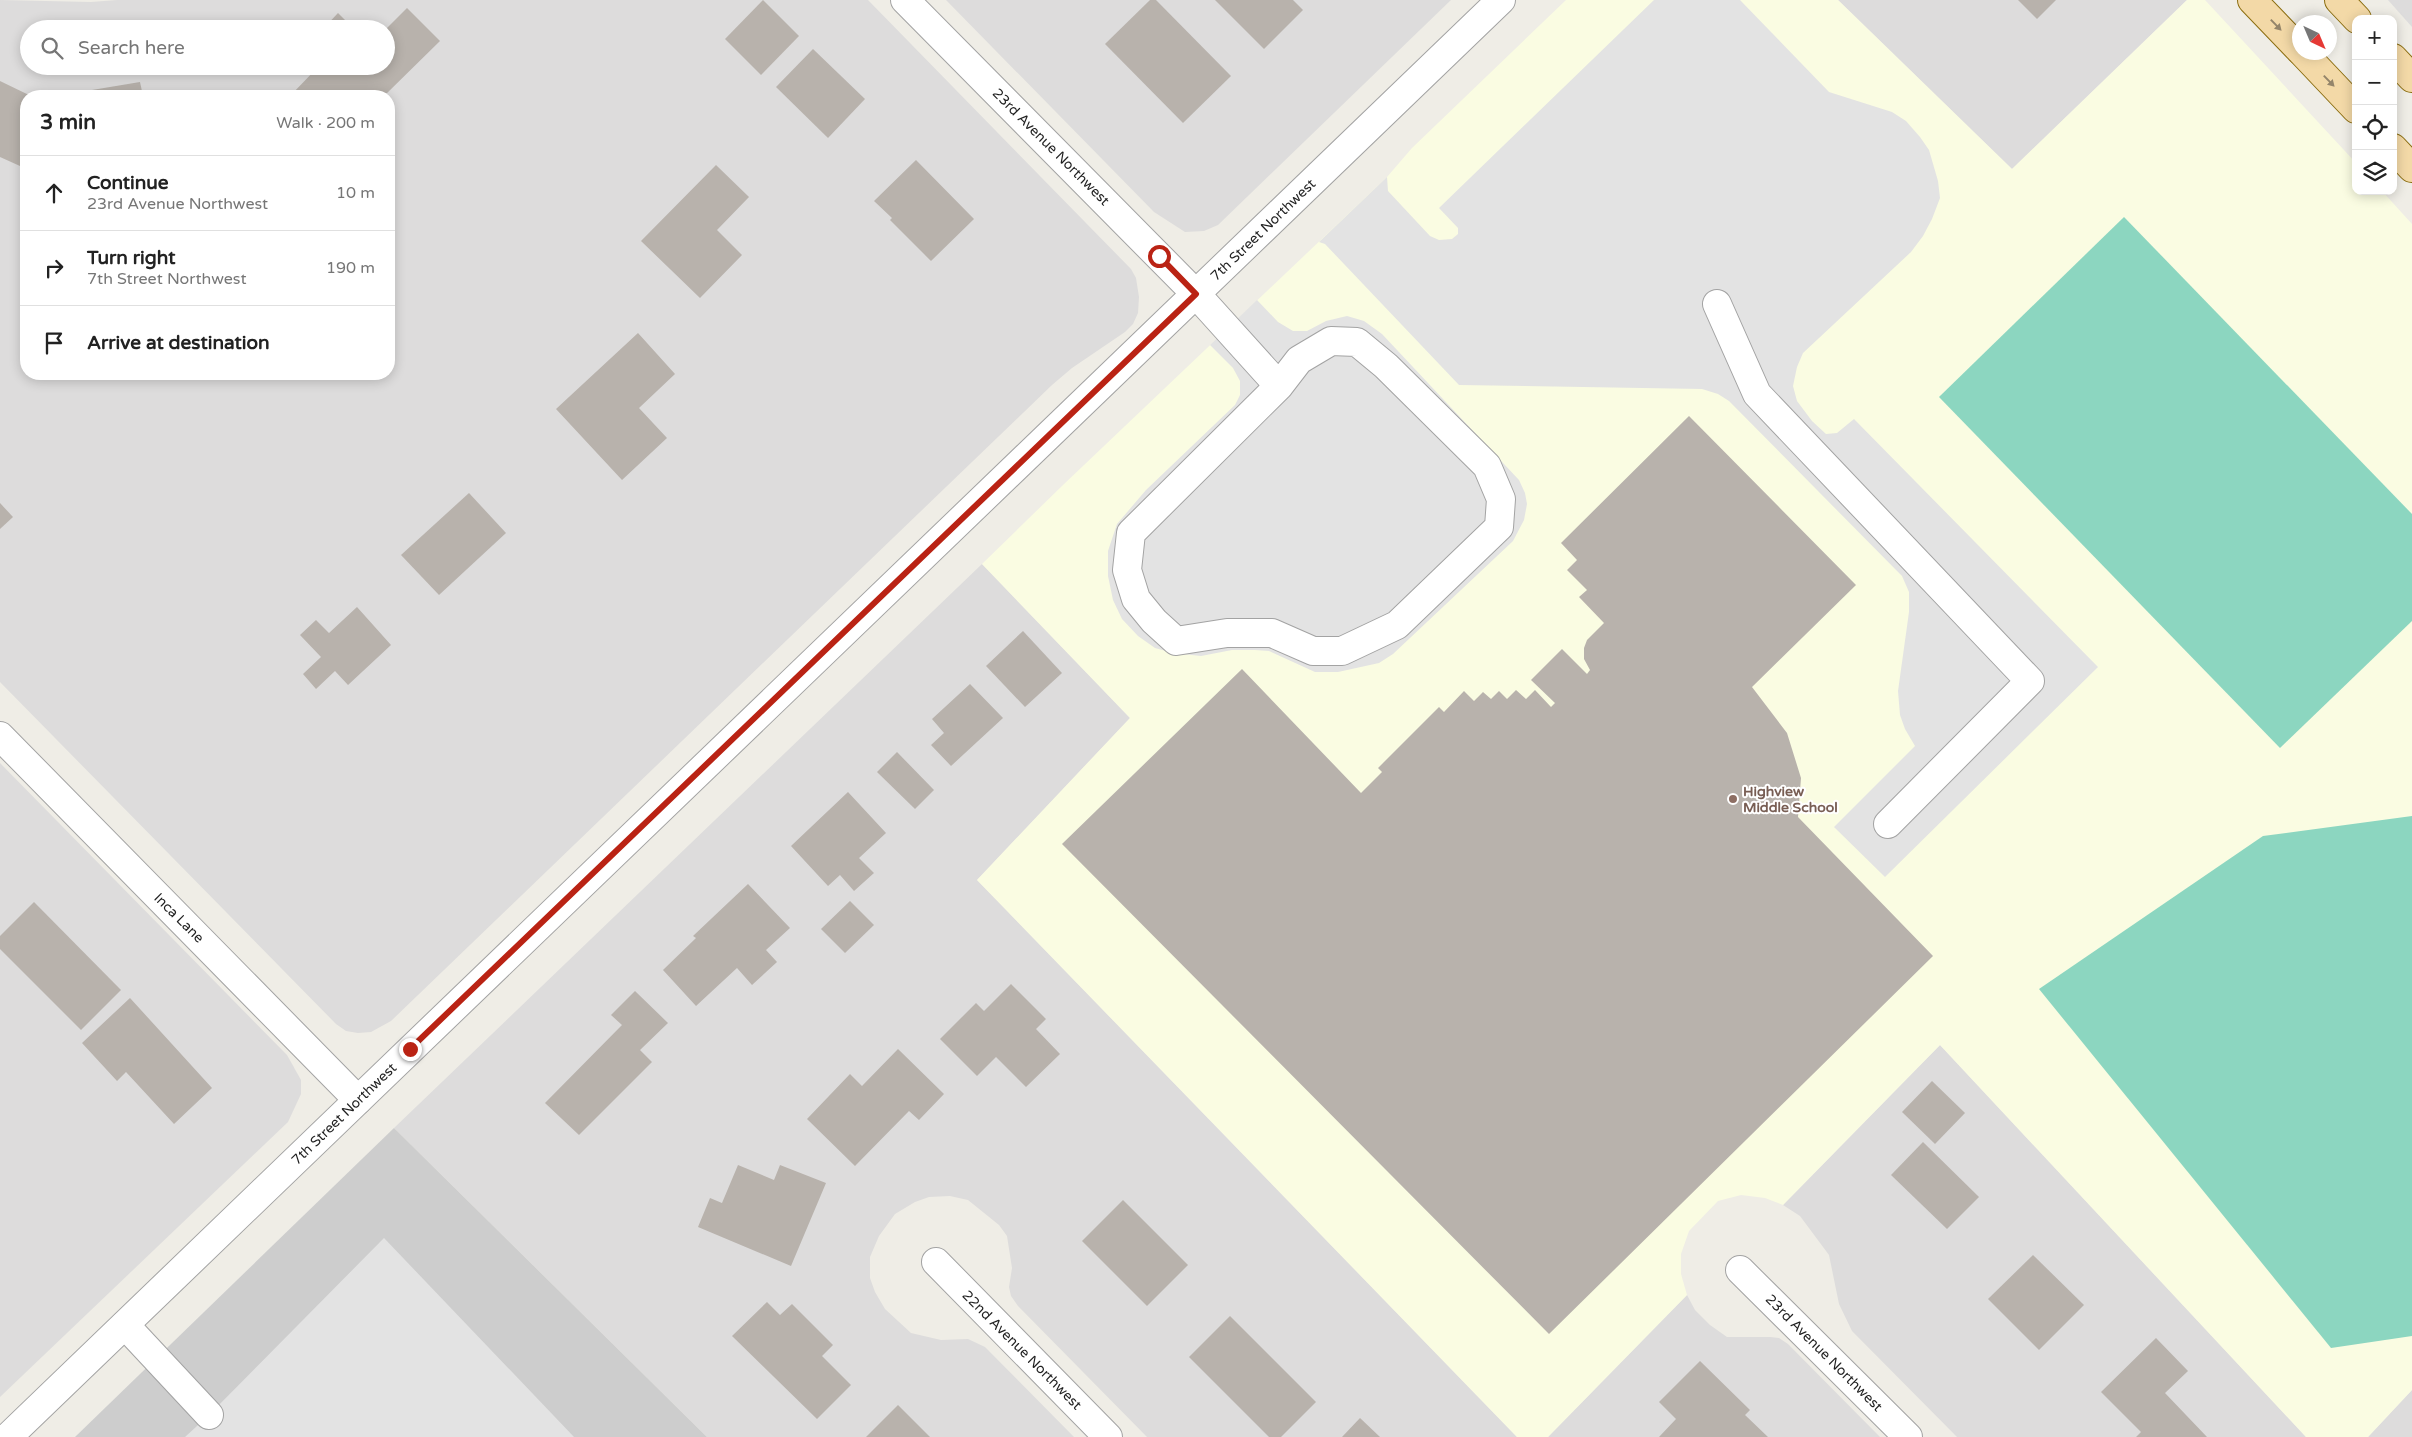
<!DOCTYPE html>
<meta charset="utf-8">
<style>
body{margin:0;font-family:"Varela Round",sans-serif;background:#f2f2f2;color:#222}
.controls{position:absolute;right:15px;top:15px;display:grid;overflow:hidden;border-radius:10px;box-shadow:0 2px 12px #0003}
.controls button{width:45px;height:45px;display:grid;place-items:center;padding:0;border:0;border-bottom:1px solid #e0e0e0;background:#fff;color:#222;font:25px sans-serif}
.compass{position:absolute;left:2292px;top:15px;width:45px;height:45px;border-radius:50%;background:#fff;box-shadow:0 2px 12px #0003;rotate:136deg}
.stop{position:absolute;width:15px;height:15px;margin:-11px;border:4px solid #ba2314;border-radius:50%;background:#fff}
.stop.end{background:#ba2314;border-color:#fff;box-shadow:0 1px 5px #0008}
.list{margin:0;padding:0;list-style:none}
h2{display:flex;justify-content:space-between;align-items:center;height:65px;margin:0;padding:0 20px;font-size:21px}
h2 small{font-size:16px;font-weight:400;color:#767676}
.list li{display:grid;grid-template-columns:32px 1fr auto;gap:15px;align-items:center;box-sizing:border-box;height:75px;padding:0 20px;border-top:1px solid #e0e0e0}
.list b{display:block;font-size:19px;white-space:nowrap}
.list p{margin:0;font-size:16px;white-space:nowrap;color:#767676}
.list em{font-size:16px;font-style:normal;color:#767676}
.icon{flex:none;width:28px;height:28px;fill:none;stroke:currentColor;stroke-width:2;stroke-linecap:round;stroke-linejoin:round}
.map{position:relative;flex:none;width:2412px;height:1437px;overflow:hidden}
.search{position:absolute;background:#fff;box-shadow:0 2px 12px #0003;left:20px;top:20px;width:375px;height:55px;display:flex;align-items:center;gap:12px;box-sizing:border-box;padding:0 18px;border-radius:28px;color:#767676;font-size:19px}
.panel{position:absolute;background:#fff;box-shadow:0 2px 12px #0003;left:20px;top:90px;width:375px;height:290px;border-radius:20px}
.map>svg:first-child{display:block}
.residential{fill:#dddcdc;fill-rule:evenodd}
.education{fill:#fafce2}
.religious{fill:#cdcdcd}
.pitch{fill:#8cd6c0}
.parking{fill:#e3e3e3}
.building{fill:#b8b2ac}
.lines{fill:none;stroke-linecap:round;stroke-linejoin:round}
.minor-casing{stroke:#a3a3a3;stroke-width:30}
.major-casing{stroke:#8b6d0f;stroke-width:30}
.minor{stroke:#fff;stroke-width:28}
.major{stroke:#f3d9a7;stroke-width:28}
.oneway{fill:#94856a}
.route{stroke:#ba2314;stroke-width:6}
.education-dot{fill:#8d6e63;stroke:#fff;stroke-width:2}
.labels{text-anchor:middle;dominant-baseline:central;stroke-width:4;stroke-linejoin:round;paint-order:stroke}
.street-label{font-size:14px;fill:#1f1f1f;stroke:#fff}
.education-label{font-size:14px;font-weight:bold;fill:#785e54;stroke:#fff;text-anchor:start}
</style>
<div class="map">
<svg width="2412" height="1437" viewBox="0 0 2412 1437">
<rect width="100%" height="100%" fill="#efede6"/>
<g class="residential">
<path d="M 0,0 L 91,2 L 117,0 L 868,0 L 1131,269 L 1136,278 L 1139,297 L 1138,313 L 1133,324 L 1125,332 L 1072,368 L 1052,385 L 391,1021 L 371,1032 L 358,1033 L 346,1031 L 336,1024 L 0,682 ZM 29,29 L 386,29 L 386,66 L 29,66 ZM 26,96 L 389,96 L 389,374 L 26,374 Z"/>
<polygon points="946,0 1451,0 1218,225 1204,231 1185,232 1154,212"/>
<polygon points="1838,0 2187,0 2012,169"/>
<polygon points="2388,0 2412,0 2412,27"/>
<polygon points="982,564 1130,718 977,880 1517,1437 1147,1437 1018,1306 1011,1296 1009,1287 1012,1268 1007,1236 999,1225 968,1200 950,1196 929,1197 915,1202 895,1214 879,1236 870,1257 870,1278 875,1292 885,1309 911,1333 941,1340 968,1339 985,1347 1074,1437 707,1437 394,1128"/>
<polygon points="0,763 287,1055 301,1080 301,1094 288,1122 0,1397"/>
<polygon points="1940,1045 2306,1437 1957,1437 1852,1331 1839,1304 1829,1255 1800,1216 1783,1205"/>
<polygon points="1687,1295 1695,1310 1710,1325 1727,1337 1770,1337 1779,1338 1788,1344 1880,1437 1548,1437"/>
<polygon points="2412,1390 2412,1437 2368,1437"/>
</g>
<polygon class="education" points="1566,0 1838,0 2012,169 2187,0 2205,0 2356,163 2356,191 2382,191 2412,224 2412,1390 2368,1437 2306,1437 1940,1045 1783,1205 1765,1198 1741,1195 1718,1201 1689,1231 1681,1254 1681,1274 1687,1295 1548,1437 1517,1437 977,880 1130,718 982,564 1063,485 1387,177 1412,148"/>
<polygon class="religious" points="394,1128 707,1437 75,1437"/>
<g class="pitch">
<polygon points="2124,217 2412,514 2412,621 2280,748 1939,397"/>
<polygon points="2412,816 2412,1336 2331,1348 2039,989 2263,836"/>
</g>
<g class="parking">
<polygon points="1654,0 1740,0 1829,92 1892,112 1906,121 1920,137 1929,150 1938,181 1940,198 1932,219 1923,236 1911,252 1803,353 1797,367 1793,386 1797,401 1812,421 1826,434 1837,433 1854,419 2098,667 1885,877 1834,827 1915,746 1905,729 1900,715 1898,691 1909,612 1909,592 1902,576 1729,401 1718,394 1702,389 1459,385 1325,244 1319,242 1387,177 1388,191 1430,236 1439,240 1452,239 1458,234 1458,228 1439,208"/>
<polygon points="1257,300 1278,322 1293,331 1307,331 1326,321 1347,316 1364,321 1382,334 1519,480 1525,493 1527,504 1524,520 1513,541 1393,654 1379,663 1338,672 1315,672 1269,651 1255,650 1232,650 1201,656 1173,653 1155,648 1138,636 1122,619 1113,600 1108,576 1108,551 1117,524 1146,490 1235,405 1240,395 1240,381 1233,368 1210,345"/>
<polygon points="384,1238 574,1437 185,1437 209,1415"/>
</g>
<g class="building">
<polygon points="763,0 799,36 761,75 725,39"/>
<polygon points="1150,0 1156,0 1231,76 1183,123 1105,44"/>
<polygon points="1215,0 1293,0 1303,10 1264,49"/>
<polygon points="2018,0 2056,0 2037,19"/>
<polygon points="407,8 440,41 384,96 290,96 319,66 386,66 386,29"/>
<polygon points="338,13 354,29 323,29"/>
<polygon points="813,49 865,99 828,138 776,87"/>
<polygon points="0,81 31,96 26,96 26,179 21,177 20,166 0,157"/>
<polygon points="140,82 143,96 89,96 92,90"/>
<polygon points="916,160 974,219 931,261 890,220 892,218 874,201"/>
<polygon points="716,165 749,197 717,230 742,255 700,298 641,241"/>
<polygon points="638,333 675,374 639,408 667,438 622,480 556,409"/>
<polygon points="1689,416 1856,585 1752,687 1787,733 1801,778 1798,817 1933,956 1549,1334 1062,844 1242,669 1361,793 1382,772 1378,768 1439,707 1444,712 1464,691 1474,701 1483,692 1491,699 1499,691 1507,699 1516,690 1526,699 1535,690 1551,707 1555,703 1531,680 1562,649 1587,674 1590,670 1584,659 1584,648 1587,640 1604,623 1579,597 1587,590 1567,570 1577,560 1561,543"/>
<polygon points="469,493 506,533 439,595 401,555"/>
<polygon points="0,503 13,517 0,529"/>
<polygon points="357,607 391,645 348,685 335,671 316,689 303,674 321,657 300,635 316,620 329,633"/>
<polygon points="1023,631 1062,673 1025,707 986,666"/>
<polygon points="970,684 1003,718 951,766 931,745 944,733 932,719"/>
<polygon points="897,752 934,790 915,809 877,772"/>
<polygon points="848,792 886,833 859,858 874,873 854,891 840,875 828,886 791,846"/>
<polygon points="748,884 790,928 766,950 777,962 752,985 737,968 696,1006 663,970 696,938 693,936"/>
<polygon points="850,901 874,925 845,953 821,929"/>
<polygon points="34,902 121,990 81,1030 0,949 0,936"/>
<polygon points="1011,984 1046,1019 1036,1029 1060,1054 1026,1087 996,1057 977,1076 940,1039 976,1003 984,1011"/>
<polygon points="635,991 668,1023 640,1050 652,1062 579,1135 545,1103 622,1025 611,1015"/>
<polygon points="130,998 212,1088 174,1124 126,1072 117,1081 82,1043"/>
<polygon points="898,1049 944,1094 919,1120 909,1111 855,1166 807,1119 850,1074 862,1086"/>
<polygon points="1932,1081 1965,1113 1935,1144 1902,1112"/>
<polygon points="1923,1142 1979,1197 1947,1229 1891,1175"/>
<polygon points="738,1165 774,1180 780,1165 826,1183 791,1266 698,1227 710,1198 722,1203"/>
<polygon points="1123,1200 1188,1265 1147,1306 1082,1241"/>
<polygon points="2033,1255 2084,1305 2039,1350 1988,1299"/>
<polygon points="767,1302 780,1315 792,1304 833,1345 822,1356 851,1385 817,1419 732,1336"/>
<polygon points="1230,1316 1316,1402 1281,1437 1269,1437 1189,1357"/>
<polygon points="2156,1338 2188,1371 2165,1393 2207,1437 2136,1437 2141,1432 2101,1392"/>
<polygon points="1700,1361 1750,1410 1745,1415 1768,1437 1659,1437 1676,1419 1659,1402"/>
<polygon points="898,1405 930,1437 866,1437"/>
<polygon points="1360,1418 1380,1437 1342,1437"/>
</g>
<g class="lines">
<g class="minor-casing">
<g id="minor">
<polyline points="905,0 1196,294 1279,386 1131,533 1127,570 1136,599 1154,621 1176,641 1227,633 1272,633 1313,651 1342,651 1397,625 1499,527 1501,499 1487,466 1386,366 1357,342 1331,341 1299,360 1279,386"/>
<polyline points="1717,304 1757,394 2030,681 1888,824"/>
<polyline points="0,736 358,1100"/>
<polyline points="936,1262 1108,1437"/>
<polyline points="1740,1270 1908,1437"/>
<polyline points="125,1325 209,1415"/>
<polyline points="8,1437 1501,0"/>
</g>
</g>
<g class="major-casing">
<g id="major">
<polyline points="2252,0 2300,50"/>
<polyline points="2339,0 2357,19"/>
<polyline points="2302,52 2356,109"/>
<polyline points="2393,58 2412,78"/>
<polyline points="2393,148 2412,168"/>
</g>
</g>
<use href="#minor" class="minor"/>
<use href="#major" class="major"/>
</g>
<defs><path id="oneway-solid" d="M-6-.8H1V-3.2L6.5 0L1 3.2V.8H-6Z" transform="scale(1.25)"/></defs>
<g class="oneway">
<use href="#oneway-solid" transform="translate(2276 25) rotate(46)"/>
<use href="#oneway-solid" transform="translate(2329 81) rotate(46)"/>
</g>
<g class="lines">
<polyline class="route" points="410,1049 1196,294 1159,256"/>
</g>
<circle class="education-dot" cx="1733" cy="799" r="5"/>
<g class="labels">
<g class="street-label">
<text transform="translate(1051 147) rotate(45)">23rd Avenue Northwest</text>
<text transform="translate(1263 230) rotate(-44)">7th Street Northwest</text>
<text transform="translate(179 918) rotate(45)">Inca Lane</text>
<text transform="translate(344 1114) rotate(-44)">7th Street Northwest</text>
<text transform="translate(1022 1350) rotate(45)">22nd Avenue Northwest</text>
<text transform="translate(1824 1353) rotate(45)">23rd Avenue Northwest</text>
</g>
<g class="education-label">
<text x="1743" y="791">Highview<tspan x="1743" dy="16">Middle School</tspan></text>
</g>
</g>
</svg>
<div class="controls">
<button>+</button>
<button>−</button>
<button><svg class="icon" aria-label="locate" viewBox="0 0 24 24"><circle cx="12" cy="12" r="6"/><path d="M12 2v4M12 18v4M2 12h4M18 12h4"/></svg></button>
<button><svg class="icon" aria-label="layers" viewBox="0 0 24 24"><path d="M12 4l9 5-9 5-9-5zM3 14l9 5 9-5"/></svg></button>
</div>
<svg class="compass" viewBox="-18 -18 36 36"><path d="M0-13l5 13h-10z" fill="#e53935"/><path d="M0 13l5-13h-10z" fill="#767676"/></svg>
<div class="stop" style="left:1159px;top:256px"></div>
<div class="stop end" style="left:410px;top:1049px"></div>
<div class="search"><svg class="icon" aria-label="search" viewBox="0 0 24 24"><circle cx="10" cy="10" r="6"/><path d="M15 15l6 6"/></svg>Search here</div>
<section class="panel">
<h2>3 min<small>Walk · 200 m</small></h2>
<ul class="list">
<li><svg class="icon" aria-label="ahead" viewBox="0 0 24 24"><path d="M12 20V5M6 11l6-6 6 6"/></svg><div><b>Continue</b><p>23rd Avenue Northwest</p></div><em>10 m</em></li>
<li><svg class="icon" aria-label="right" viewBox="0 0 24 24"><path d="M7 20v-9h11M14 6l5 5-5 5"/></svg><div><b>Turn right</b><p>7th Street Northwest</p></div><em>190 m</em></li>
<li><svg class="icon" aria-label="arrive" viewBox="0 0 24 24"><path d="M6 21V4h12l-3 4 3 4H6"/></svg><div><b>Arrive at destination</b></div></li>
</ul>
</section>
</div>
